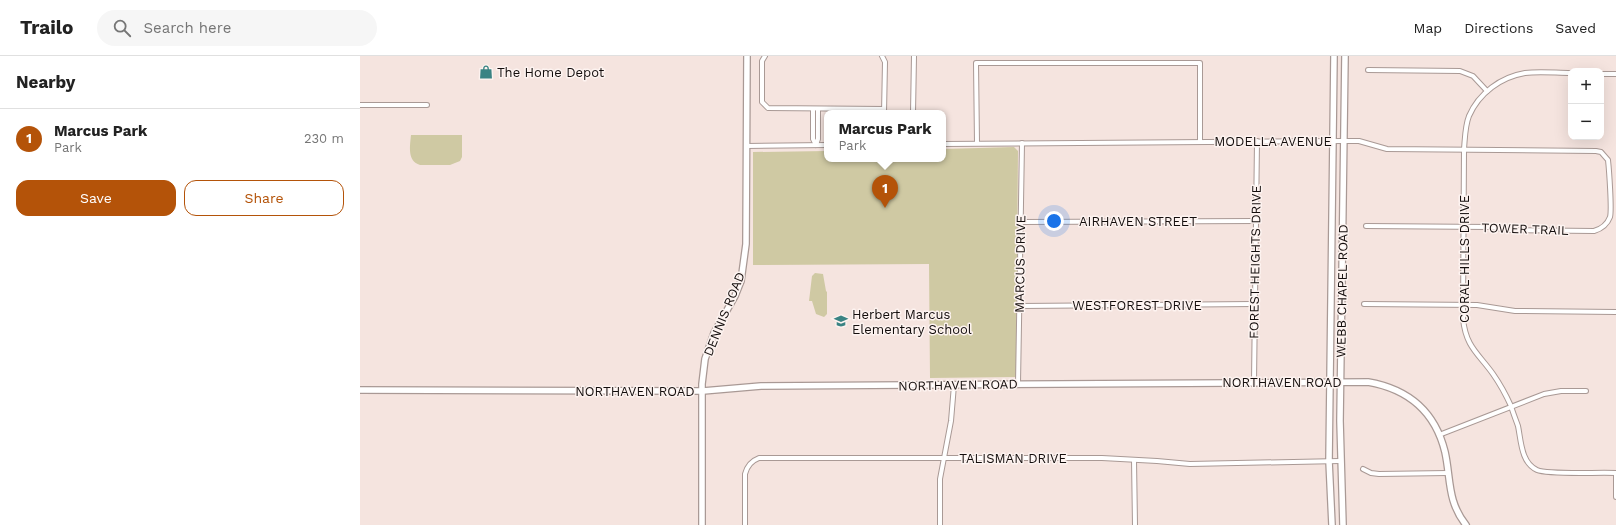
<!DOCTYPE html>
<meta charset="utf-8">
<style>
body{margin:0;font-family:"Work Sans",sans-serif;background:#f6f6f6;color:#222}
.controls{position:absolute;right:12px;top:12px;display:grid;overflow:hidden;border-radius:8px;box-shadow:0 4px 16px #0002}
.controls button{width:36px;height:36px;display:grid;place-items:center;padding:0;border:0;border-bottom:1px solid #e0e0e0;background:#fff;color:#222;font:20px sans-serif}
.you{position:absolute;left:694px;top:165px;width:14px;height:14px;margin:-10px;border:3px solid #fff;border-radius:50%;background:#1a73e8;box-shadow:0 0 0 6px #1a73e833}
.badge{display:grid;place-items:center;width:26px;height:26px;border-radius:50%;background:#b45309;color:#fff;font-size:13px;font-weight:700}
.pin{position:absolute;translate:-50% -33px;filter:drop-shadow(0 1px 2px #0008)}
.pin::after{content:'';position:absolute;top:21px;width:14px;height:12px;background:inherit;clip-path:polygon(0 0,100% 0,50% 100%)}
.popup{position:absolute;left:464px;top:54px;width:122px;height:52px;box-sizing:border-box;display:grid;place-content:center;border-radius:8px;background:#fff;filter:drop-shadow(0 1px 3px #0005);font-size:13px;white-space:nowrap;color:#767676}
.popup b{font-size:15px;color:#222}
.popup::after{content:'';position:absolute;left:50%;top:100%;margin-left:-8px;border:8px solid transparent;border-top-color:#fff}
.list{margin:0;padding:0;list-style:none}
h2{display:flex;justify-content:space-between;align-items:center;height:52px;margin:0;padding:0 16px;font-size:17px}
h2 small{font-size:13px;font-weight:400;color:#767676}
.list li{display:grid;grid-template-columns:26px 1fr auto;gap:12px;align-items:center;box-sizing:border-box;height:60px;padding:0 16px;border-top:1px solid #e0e0e0}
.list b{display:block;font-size:15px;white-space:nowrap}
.list p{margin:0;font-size:13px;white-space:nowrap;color:#767676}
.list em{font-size:13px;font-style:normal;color:#767676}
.actions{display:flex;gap:8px;padding:12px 16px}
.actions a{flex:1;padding:9px 0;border:1px solid #b45309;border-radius:12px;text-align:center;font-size:14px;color:#b45309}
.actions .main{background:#b45309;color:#fff}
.icon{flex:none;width:22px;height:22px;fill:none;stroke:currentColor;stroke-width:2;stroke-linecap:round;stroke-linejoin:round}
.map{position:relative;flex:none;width:1256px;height:469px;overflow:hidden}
header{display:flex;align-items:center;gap:24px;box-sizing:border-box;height:56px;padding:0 20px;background:#fff;border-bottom:1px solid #e0e0e0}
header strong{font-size:19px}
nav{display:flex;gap:22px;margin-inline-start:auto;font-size:14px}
.search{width:280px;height:36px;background:#f6f6f6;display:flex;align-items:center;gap:10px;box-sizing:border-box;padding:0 14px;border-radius:22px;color:#767676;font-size:15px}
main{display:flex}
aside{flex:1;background:#fff}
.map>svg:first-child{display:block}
.green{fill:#cfc9a3}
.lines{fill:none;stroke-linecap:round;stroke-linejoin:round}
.street-casing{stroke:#a99995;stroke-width:6}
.secondary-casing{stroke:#a99995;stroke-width:8}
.street{stroke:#fff;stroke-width:4}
.secondary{stroke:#fff;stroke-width:5.5}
.labels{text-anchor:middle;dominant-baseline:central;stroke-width:3;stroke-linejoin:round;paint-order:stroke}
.poi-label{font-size:13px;fill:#130d0c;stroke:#fdf3f0;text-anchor:start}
.street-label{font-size:13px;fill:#130d0c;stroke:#fdf3f0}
</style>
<header>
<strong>Trailo</strong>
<div class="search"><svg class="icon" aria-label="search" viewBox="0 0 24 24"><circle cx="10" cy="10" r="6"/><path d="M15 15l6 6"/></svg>Search here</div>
<nav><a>Map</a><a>Directions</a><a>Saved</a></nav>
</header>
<main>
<aside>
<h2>Nearby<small></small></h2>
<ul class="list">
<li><span class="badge">1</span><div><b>Marcus Park</b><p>Park</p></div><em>230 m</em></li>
</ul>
<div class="actions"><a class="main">Save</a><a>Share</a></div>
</aside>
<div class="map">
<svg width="1256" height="469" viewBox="0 0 1256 469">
<rect width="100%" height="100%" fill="#f5e4df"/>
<g class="green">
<path d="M 51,79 L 102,79 L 102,101 L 100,105 L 90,109 L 60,109 C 47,105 50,90 51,79 Z"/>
<polygon points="654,91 658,95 656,321 570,322 569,208 393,209 393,96 467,95 467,103 583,103 583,93"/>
<polygon points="455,217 463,218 466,235 467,236 467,258 464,261 456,258 452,245 449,245 452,220"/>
</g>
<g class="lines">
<g class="street-casing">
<g id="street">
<polyline points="405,0 402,5 402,46 408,52 524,53"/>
<polyline points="522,0 525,6 524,57"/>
<polyline points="1008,14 1100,15 1113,20 1127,35"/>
<path d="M 1211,17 C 1196,17 1180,15 1165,17 C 1141,21 1119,37 1109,60 C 1105,70 1105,82 1104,93 L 1103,263 C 1106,291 1118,297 1133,318 C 1140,328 1146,339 1151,350 C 1153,357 1156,364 1158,370 C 1161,384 1161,407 1177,414 C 1189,419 1239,416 1256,417"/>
<polyline points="1241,18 1256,18"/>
<polyline points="0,49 67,49"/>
<polyline points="453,53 453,83 456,89"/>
<polyline points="553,57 554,0"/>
<polyline points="617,87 616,7 840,7 840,85"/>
<path d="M 583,88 L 984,85 L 999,85 L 1027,93 L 1236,95 L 1241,96 L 1248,104 C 1249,113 1252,154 1250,161 C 1247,169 1241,173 1234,175 L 1151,174 L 1129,171 L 1006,170"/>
<polyline points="456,89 458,83 458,53"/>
<polyline points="386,90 467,89"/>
<polyline points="661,166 896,165"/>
<polyline points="1004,248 1117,249 1155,255 1256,256"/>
<polyline points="660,250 894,248"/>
<polyline points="894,326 897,85"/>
<polyline points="658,328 662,87"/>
<polyline points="1079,379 1184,338 1201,335 1226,335"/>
<polyline points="774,404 775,469"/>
<polyline points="1003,413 1011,417 1019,418 1088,417"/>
<polyline points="1256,417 1256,441"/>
<path d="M 385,469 L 385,418 C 387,410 391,405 399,402 L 742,402 L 797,405 L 830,408 L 980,405"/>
<polyline points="580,469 580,423 591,365 594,329"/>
</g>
</g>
<g class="secondary-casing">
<g id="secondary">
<path d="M 0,334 L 343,335 L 401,330 L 1008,326 C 1048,333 1075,355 1085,396 C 1091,423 1087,445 1106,469"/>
<polyline points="342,469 342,328 345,303 354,277 375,240 381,225 386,188 387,0"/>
<polyline points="972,469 969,405 974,0"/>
<polyline points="983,469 980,365 985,0"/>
</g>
</g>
<use href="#street" class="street"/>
<use href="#secondary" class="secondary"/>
</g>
<defs>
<g id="shop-bare" transform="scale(1.08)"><path d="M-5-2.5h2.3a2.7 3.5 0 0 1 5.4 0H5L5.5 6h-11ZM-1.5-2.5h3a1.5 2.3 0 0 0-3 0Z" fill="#3a8383" stroke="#fdf3f0" stroke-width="2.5" paint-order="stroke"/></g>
<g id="school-bare" transform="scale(1.08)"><path d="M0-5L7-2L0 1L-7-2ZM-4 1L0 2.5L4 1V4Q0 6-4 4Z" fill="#3a8383" stroke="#fdf3f0" stroke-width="2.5" paint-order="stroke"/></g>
</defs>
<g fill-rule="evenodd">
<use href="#shop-bare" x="126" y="16"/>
<use href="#school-bare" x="481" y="265"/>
</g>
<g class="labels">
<g class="poi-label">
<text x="137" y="16">The Home Depot</text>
<text x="492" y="258">Herbert Marcus<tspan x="492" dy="15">Elementary School</tspan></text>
</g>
<g class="street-label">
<text x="913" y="85">MODELLA AVENUE</text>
<text x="778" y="165">AIRHAVEN STREET</text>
<text transform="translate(1165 173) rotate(2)">TOWER TRAIL</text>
<text transform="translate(1104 203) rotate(-90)">CORAL HILLS DRIVE</text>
<text transform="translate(895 206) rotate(-89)">FOREST HEIGHTS DRIVE</text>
<text transform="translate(660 208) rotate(-89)">MARCUS DRIVE</text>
<text transform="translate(982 235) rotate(-89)">WEBB CHAPEL ROAD</text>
<text x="777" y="249">WESTFOREST DRIVE</text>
<text transform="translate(364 258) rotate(-68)">DENNIS ROAD</text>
<text x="922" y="326">NORTHAVEN ROAD</text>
<text transform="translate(598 329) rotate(-1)">NORTHAVEN ROAD</text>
<text x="275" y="335">NORTHAVEN ROAD</text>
<text x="653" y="402">TALISMAN DRIVE</text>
</g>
</g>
</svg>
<div class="controls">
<button>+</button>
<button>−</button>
</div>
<div class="you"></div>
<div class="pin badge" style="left:525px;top:152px">1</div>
<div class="popup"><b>Marcus Park</b>Park</div>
</div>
</main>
